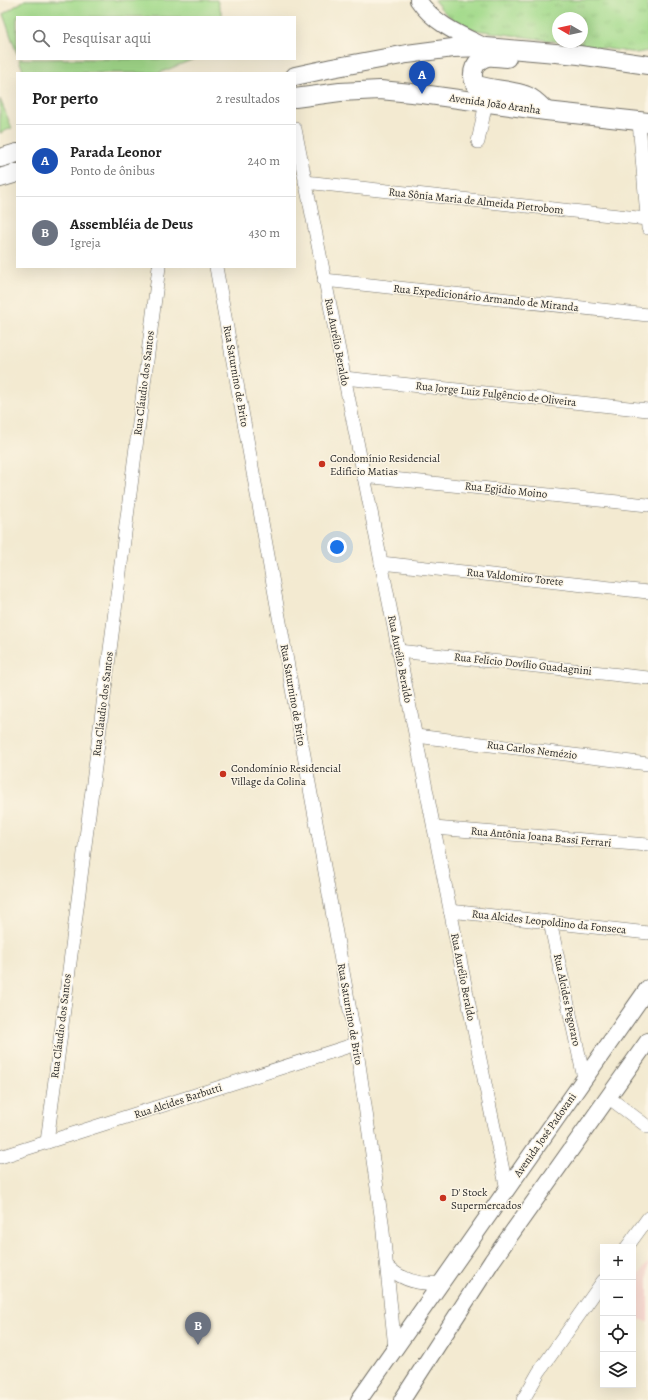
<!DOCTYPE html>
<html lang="pt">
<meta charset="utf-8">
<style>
body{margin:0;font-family:Alegreya,serif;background:#f6f6f6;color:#222}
.controls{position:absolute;right:12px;bottom:12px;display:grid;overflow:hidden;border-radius:0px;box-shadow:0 4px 16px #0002}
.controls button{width:36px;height:36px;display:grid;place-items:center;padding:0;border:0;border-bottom:1px solid #e0e0e0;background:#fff;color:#222;font:20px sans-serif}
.compass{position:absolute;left:552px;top:12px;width:36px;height:36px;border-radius:50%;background:#fff;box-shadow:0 4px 16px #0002;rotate:279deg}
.you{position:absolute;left:337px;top:547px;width:14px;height:14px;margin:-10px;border:3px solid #fff;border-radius:50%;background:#1a73e8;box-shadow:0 0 0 6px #1a73e833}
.badge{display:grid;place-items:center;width:26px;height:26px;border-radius:50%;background:#c8321e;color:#fff;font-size:13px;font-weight:700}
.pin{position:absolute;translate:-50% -33px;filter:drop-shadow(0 1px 2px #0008)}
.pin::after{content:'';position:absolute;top:21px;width:14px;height:12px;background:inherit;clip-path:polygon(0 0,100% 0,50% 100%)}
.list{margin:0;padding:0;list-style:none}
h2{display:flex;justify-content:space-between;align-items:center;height:52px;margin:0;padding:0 16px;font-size:17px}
h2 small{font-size:13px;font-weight:400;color:#767676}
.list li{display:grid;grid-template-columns:26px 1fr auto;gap:12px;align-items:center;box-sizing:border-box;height:72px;padding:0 16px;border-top:1px solid #e0e0e0}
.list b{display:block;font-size:15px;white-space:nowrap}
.list p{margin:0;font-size:13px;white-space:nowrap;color:#767676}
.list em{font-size:13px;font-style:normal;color:#767676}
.icon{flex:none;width:22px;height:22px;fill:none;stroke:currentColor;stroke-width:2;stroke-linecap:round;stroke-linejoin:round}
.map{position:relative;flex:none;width:648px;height:1400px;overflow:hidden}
.search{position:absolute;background:#fff;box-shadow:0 4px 16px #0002;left:16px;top:16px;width:280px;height:44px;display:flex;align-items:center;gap:10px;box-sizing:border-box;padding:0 14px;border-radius:0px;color:#767676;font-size:15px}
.panel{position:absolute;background:#fff;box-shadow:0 4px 16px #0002;left:16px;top:72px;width:280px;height:196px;border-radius:0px}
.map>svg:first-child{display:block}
.built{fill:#f7d0ca}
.green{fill:#a3da8b;stroke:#67825b}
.park{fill:url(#park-tufts);stroke:#67825b;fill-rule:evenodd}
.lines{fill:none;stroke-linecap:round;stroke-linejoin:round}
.minor-casing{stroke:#716e65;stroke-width:14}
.tertiary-casing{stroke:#716e65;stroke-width:18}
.secondary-casing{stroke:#716e65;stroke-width:20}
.minor{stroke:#fff;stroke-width:13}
.tertiary{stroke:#fff;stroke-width:16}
.secondary{stroke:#fff;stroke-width:18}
.poi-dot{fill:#c8321e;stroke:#fcf5e5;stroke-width:1.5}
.labels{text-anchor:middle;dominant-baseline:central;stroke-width:3;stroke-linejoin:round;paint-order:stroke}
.street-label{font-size:11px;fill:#2b2b2b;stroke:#fcf5e5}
.poi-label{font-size:11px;fill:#2b2b2b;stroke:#fcf5e5;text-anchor:start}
</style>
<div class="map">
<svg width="648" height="1400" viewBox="0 0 648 1400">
<defs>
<pattern id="park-tufts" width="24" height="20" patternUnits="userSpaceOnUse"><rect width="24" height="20" fill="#a3da8b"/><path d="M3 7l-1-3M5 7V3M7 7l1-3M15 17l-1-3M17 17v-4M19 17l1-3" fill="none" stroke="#8cbb78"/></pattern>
</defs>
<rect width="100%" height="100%" fill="#fcf5e5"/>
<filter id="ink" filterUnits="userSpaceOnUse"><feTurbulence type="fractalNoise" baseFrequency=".025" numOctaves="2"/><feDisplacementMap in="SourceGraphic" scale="8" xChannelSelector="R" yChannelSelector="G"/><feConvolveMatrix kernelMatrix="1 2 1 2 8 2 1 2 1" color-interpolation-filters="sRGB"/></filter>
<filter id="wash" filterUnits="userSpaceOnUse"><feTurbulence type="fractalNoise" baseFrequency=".012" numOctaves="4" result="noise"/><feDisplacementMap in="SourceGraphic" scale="16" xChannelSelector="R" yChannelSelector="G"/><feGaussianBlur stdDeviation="0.9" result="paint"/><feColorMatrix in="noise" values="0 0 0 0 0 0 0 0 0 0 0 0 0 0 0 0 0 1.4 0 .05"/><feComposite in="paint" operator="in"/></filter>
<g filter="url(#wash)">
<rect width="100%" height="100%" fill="#f3ead1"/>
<polygon class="built" points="648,1262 648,1322 633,1317 633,1283"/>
<g class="green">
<polygon points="25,0 217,0 223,17 17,17 17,54 3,14"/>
<polygon points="19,59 194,59 159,73 24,73"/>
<polygon points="0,99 12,128 0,133"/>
</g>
<path class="park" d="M 434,0 L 648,0 L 648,51 L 637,53 L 476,30 C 456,23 447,17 434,0 ZM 558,18 L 582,18 L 582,42 L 558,42 Z"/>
</g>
<g filter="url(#ink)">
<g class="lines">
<g class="minor-casing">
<g id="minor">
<polyline points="639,122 648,228"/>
<polyline points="295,129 474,1030 507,1190"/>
<polyline points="478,142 486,102"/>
<polyline points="305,182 647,219"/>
<polyline points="216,267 356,1044 382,1222 395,1348"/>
<polyline points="324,280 648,315"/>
<polyline points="344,378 648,410"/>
<polyline points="363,476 648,505"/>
<polyline points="381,563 648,592"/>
<polyline points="398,651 648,678"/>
<polyline points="416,736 648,764"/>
<polyline points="434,828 648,845"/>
<polyline points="450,911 648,933"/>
<polyline points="550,922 584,1078"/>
<polyline points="608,1097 648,1127"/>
<polyline points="47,1142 159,267"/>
<polyline points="0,1157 356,1044"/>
<polyline points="627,1247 648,1218"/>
<path d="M 387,1266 C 402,1281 421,1285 441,1283"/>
<polyline points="523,1400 539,1372 603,1281"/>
</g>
</g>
<g class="tertiary-casing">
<g id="tertiary">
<path d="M 418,0 C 434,24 461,35 486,47"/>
<polyline points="359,1400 648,988"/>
<polyline points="402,1400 492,1261 648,1041"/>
</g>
</g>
<g class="secondary-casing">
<g id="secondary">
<path d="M 507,58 C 501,58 493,56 488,57 C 474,60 470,73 475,84 C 491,90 506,89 522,94 C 531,96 538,103 545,110"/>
<polyline points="295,76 332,68 407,54 453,48 486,47 579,55 648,65"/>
<polyline points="295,98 340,92 380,90 422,94 546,111 648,122"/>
<polyline points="0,158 17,153"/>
<polyline points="0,178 17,173"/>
</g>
</g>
<use href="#minor" class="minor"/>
<use href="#tertiary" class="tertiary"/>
<use href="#secondary" class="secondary"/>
</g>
</g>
<g class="poi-dot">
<circle cx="322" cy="464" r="4"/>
<circle cx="223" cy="774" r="4"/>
<circle cx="443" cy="1198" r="4"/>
</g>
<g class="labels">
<g class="street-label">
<text transform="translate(495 104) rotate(8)">Avenida João Aranha</text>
<text transform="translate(476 201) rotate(6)">Rua Sônia Maria de Almeida Pietrobom</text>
<text transform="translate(486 298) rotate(6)">Rua Expedicionário Armando de Miranda</text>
<text transform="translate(337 342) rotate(79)">Rua Aurélio Beraldo</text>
<text transform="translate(236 376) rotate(80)">Rua Saturnino de Brito</text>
<text transform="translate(144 383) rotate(-83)">Rua Cláudio dos Santos</text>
<text transform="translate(496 394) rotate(6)">Rua Jorge Luiz Fulgêncio de Oliveira</text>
<text transform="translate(506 490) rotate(6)">Rua Egjídio Moino</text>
<text transform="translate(515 577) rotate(6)">Rua Valdomiro Torete</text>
<text transform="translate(400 659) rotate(79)">Rua Aurélio Beraldo</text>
<text transform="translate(523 664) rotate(6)">Rua Felício Dovílio Guadagnini</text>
<text transform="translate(293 695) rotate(80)">Rua Saturnino de Brito</text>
<text transform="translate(103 704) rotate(-83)">Rua Cláudio dos Santos</text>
<text transform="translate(532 750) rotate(7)">Rua Carlos Nemézio</text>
<text transform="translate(541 837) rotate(5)">Rua Antônia Joana Bassi Ferrari</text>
<text transform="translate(549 922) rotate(6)">Rua Alcides Leopoldino da Fonseca</text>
<text transform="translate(463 977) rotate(79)">Rua Aurélio Beraldo</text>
<text transform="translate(567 1000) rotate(78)">Rua Alcides Pegoraro</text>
<text transform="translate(350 1014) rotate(80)">Rua Saturnino de Brito</text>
<text transform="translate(61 1026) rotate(-83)">Rua Cláudio dos Santos</text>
<text transform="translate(178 1101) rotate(-18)">Rua Alcides Barbutti</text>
<text transform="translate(545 1135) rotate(-55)">Avenida José Padovani</text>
</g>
<g class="poi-label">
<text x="330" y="458">Condomínio Residencial<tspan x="330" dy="13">Edifício Matias</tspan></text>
<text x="231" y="768">Condomínio Residencial<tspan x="231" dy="13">Village da Colina</tspan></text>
<text x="451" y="1192">D' Stock<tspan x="451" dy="13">Supermercados</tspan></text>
</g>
</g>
</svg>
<div class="controls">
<button>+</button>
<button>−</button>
<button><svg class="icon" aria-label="locate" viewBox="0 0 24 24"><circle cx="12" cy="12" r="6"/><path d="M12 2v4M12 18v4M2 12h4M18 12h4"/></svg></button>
<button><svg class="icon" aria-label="layers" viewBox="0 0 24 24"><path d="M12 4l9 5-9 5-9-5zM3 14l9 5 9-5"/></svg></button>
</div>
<svg class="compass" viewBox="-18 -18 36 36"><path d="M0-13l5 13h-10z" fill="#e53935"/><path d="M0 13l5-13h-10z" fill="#767676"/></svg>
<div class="you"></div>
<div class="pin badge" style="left:422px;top:94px;background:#1a4fb4">A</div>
<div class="pin badge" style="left:198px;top:1345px;background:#6b7280">B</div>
<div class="search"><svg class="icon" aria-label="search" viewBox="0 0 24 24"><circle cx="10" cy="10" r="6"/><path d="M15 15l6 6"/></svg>Pesquisar aqui</div>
<section class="panel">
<h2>Por perto<small>2 resultados</small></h2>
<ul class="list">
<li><span class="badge" style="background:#1a4fb4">A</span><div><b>Parada Leonor</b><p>Ponto de ônibus</p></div><em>240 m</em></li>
<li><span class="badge" style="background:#6b7280">B</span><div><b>Assembléia de Deus</b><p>Igreja</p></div><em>430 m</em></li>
</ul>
</section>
</div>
